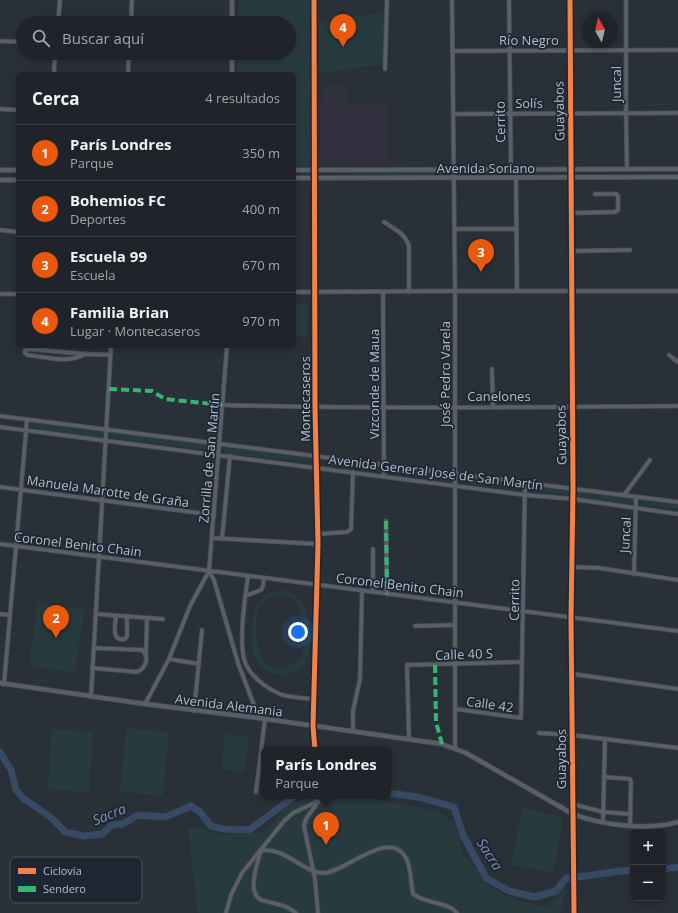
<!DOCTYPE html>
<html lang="es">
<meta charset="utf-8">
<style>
body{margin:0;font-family:"Open Sans",sans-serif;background:#282c32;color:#f1f3f6}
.controls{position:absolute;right:12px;bottom:12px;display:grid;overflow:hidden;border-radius:6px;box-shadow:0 2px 6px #0003}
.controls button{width:36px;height:36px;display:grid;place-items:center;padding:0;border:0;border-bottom:1px solid #3d4147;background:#20242a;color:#f1f3f6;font:20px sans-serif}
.compass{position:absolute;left:582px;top:12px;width:36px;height:36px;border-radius:50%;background:#20242a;box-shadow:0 2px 6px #0003;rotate:352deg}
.you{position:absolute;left:298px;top:632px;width:14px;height:14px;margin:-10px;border:3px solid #fff;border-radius:50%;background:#1a73e8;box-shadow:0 0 0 6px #1a73e833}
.badge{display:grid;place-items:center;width:26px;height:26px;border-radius:50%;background:#ea580c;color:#fff;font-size:13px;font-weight:700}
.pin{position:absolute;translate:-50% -33px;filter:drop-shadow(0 1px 2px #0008)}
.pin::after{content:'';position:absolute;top:21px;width:14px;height:12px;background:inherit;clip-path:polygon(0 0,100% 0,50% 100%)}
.popup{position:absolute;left:261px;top:747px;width:130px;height:52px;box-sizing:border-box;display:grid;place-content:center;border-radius:6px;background:#20242a;filter:drop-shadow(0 1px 3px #0005);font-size:13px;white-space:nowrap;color:#a2a4a8}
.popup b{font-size:15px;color:#f1f3f6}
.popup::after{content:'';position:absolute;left:50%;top:100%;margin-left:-8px;border:8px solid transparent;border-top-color:#20242a}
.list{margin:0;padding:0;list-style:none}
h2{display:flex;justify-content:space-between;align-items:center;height:52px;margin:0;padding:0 16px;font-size:17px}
h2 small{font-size:13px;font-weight:400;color:#a2a4a8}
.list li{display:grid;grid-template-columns:26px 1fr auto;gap:12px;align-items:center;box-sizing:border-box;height:56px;padding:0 16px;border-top:1px solid #3d4147}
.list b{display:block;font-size:15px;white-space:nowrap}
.list p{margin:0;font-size:13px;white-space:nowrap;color:#a2a4a8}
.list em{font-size:13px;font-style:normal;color:#a2a4a8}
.icon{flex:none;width:22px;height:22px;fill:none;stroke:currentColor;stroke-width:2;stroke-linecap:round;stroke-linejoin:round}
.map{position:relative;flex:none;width:678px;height:913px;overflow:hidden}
.search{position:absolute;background:#20242a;box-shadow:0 2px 6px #0003;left:16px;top:16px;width:280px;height:44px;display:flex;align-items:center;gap:10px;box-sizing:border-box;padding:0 14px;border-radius:22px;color:#a2a4a8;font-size:15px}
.panel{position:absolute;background:#20242a;box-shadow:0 2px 6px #0003;left:16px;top:72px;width:280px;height:276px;border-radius:6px}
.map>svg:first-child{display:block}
.medical{fill:#31303e}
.green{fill:#273a3e;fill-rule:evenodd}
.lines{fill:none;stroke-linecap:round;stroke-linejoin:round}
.river{stroke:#384963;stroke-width:7}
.minor-casing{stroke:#484c53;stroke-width:5}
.tertiary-casing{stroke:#484c53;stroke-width:5.5}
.minor{stroke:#5a5e66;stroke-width:3.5}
.tertiary{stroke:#5a5e66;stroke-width:4}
.quiet{stroke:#33b770;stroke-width:4;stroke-dasharray:8 4;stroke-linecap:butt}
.cycleway-casing{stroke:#1d2633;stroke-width:8}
.cycleway{stroke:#f48246;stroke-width:5}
.labels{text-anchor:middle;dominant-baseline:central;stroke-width:3.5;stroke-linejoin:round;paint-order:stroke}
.street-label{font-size:13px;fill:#b4bcc9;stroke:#1d2633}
.water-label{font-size:14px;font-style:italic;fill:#7c92b1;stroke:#1d2633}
.key{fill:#1d2633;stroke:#4a5360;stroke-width:1}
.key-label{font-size:11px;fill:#b4bcc9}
</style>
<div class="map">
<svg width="678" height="913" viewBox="0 0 678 913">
<rect width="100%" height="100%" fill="#2a3038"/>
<polygon class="medical" points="322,84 346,84 347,106 387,104 389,165 321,165"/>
<g class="green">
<polygon points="239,0 310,0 314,165 311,167 294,167 294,74 237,74 237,53 289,53 289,23 238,23"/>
<polygon points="384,12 384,64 319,73 319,22"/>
<polygon points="351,172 450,172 450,175 351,176"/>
<rect x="294" y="303" width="13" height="34"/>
<polygon points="30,422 103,431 103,438 30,428"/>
<polygon points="110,432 215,445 214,451 110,438"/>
<polygon points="224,447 312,457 311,463 224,453"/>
<polygon points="327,460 382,466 381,472 326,466"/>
<polygon points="389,467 451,475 450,481 388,473"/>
<polygon points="460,476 522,484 521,490 459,482"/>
<polygon points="531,485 569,489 569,495 530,491"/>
<polygon points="578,491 633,498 633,504 577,497"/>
<polygon points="642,499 678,504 678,509 642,505"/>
<path d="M 283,591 C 297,595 304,602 308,616 C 309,629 312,646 307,659 C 297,681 265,680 255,659 C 251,651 252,643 252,635 C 252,611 255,593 283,591 ZM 276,595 C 300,594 302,612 303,632 C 303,640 304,650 300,657 C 296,664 289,667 282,670 C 275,668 267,667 263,660 C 256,651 254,615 260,605 C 264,599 269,596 276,595 Z"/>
<polygon points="38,603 84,610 75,673 29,666"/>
<polygon points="126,728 169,732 163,796 120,792"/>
<polygon points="51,729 93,732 89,792 48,789"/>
<polygon points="225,734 249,737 245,772 221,769"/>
<polygon points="308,796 362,796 438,811 454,823 464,856 478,871 480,881 511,898 546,907 566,886 560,913 198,913 188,829 199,828 217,834 266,832 286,806"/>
<polygon points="523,808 563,817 554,872 511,865"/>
</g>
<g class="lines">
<g class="river">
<polyline points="0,752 11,770 16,790 23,798 53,819 65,832 84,836 102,834 112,825 123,824 138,815 165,817 191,806 200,812 211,826 223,829 249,830 295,796"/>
<path d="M 388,793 L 418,797 L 454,807 L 463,835 L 486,878 L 509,891 L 534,897 L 556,891 L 566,878 C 589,877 610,871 633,870"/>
<polyline points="663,869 678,867"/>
</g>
<g class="minor-casing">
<g id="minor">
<polyline points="314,0 315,407 318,544 313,726 315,750"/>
<polyline points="452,0 455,291 455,749"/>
<polyline points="509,0 511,169"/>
<polyline points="570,0 573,488 571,618 574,913"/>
<polyline points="626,0 626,112 627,169"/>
<polyline points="58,23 60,0"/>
<polyline points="131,23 132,0"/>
<polyline points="0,41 23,42"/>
<polyline points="452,51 678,50"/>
<polyline points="385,69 387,0"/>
<polyline points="54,74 55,53"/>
<polyline points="128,74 129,53"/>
<polyline points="0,109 18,110"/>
<polyline points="453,114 678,113"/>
<polyline points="516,178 517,291"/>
<polyline points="571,213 615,212 618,210 618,196 616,194 595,194"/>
<path d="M 384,222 C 394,229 405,233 409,246 L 409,292"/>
<polyline points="455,229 517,229"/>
<polyline points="0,230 18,232"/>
<polyline points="571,251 630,250"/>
<polyline points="294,292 455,291 678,291"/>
<polyline points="383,293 384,476"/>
<polyline points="0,294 18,294"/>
<path d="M 85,354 C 69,364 46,357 28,355 L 25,353 L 25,350 L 29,349 L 85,354 L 111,355"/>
<polyline points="669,355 678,362"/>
<polyline points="492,369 493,406"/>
<path d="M 223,405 C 375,409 526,407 678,406"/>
<polyline points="0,416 678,502"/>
<polyline points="0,427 525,495 573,499 678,514"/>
<polyline points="0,487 214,515"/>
<polyline points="624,495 650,460"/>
<polyline points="386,521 387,594"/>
<polyline points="317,534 347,532 351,529 353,472"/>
<polyline points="212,538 318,544"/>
<polyline points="222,539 230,456"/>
<polyline points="0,544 678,631"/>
<polyline points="571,567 599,568 678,580"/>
<polyline points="209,571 214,580 238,663 259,718"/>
<polyline points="634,574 636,497"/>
<path d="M 248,576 C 245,599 239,636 244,659 C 248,675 266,688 280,694 C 290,698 303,698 314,699"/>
<polyline points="373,592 373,549"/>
<polyline points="245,596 261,590 263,586 264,578"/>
<polyline points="0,614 10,615"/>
<polyline points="96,614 163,619"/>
<path d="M 116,616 C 115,625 111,642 125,639 L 127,636 L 127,616"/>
<polyline points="415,626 455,625"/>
<polyline points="146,654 147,618"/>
<polyline points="169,659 199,664"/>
<path d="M 92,668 L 137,672 C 146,668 150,657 142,650 L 94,648"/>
<polyline points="573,674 678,689"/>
<polyline points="4,684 27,420"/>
<polyline points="91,697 111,346"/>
<polyline points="145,704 169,659 190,606 209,571 227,346"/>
<polyline points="456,709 521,718 525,483"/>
<polyline points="194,711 202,630"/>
<polyline points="353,731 353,711 360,679 362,591"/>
<polyline points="539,733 572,735 678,748"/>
<polyline points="409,739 407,665 522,662"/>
<polyline points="604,777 630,779 631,781 630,826"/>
<polyline points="256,792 265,719"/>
<polyline points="572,804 603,812 631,814"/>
<polyline points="603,823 605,739"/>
<polyline points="226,913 231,895 242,873 284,821 293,813 318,801"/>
<path d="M 296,913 C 289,907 282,905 273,903 C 270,902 265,901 261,900 C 246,892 258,862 261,850 C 268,850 276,851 282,854 C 295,859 309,873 323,873 C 345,873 389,827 406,858 C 411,867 411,884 413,894 C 428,905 447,901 457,913"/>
<polyline points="318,913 315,879 304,826 306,819 320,799 320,796"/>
</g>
</g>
<g class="tertiary-casing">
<g id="tertiary">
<polyline points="232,23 232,0"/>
<polyline points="232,74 232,53"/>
<polyline points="0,170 18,170"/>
<polyline points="294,170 678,169"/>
<polyline points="294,178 678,177"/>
<polyline points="0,180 18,180"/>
<path d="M 0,683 L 145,704 L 259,718 L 442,744 L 466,753 L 573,814 C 601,825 648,831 678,822"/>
</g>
</g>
<use href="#minor" class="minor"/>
<use href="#tertiary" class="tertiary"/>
<g class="quiet">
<polyline points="109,389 152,391 165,399 223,405"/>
<polyline points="386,521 387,594"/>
<polyline points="435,665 436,722 442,744"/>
</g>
<g class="cycleway-casing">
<g id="cycleway">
<polyline points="314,0 315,407 318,544 313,726 315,750"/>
<polyline points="570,0 573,488 571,618 574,913"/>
</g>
</g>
<use href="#cycleway" class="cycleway"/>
</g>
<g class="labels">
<g class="street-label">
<text x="529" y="40">Río Negro</text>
<text transform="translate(616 84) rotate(-90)">Juncal</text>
<text x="529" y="103">Solís</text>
<text transform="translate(559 111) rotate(-91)">Guayabos</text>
<text transform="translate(500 122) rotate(-91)">Cerrito</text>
<text x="486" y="168">Avenida Soriano</text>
<text transform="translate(445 374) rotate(-90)">José Pedro Varela</text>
<text transform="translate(374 384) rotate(-90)">Vizconde de Maua</text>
<text x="499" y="396">Canelones</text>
<text transform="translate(305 399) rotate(-90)">Montecaseros</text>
<text transform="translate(561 435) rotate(-91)">Guayabos</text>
<text transform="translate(209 458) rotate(-85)">Zorrilla de San Martín</text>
<text transform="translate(436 472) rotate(7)">Avenida General José de San Martín</text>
<text transform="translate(108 491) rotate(8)">Manuela Marotte de Graña</text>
<text transform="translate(625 535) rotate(-87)">Juncal</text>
<text transform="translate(78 544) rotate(7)">Coronel Benito Chain</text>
<text transform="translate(400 585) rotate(7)">Coronel Benito Chain</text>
<text transform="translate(514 600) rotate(-89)">Cerrito</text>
<text transform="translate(464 654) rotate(-2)">Calle 40 S</text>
<text transform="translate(490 704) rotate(8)">Calle 42</text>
<text transform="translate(229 705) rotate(7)">Avenida Alemania</text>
<text transform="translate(561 759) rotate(-90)">Guayabos</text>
</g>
<g class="water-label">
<text transform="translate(109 814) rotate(-22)">Sacra</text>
<text transform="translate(490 854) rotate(57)">Sacra</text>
</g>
</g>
<rect x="10" y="857" width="132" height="46" rx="6" class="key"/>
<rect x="18" y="868" width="18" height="6" fill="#f48246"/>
<rect x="18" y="886" width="18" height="6" fill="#33b770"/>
<g class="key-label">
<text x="43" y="875">Ciclovía</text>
<text x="43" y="893">Sendero</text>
</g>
</svg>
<div class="controls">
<button>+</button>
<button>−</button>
</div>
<svg class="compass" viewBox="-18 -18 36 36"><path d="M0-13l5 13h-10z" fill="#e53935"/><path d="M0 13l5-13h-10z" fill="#a2a4a8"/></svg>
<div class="you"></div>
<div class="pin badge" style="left:326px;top:845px">1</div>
<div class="popup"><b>París Londres</b>Parque</div>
<div class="pin badge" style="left:56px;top:638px">2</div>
<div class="pin badge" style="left:481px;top:272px">3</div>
<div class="pin badge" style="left:343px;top:47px">4</div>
<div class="search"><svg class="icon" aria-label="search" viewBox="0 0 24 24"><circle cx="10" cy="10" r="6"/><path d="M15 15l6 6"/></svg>Buscar aquí</div>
<section class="panel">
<h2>Cerca<small>4 resultados</small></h2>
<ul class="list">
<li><span class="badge">1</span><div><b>París Londres</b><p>Parque</p></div><em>350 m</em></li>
<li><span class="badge">2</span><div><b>Bohemios FC</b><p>Deportes</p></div><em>400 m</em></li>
<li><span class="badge">3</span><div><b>Escuela 99</b><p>Escuela</p></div><em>670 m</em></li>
<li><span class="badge">4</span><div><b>Familia Brian</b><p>Lugar · Montecaseros</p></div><em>970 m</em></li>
</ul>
</section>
</div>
